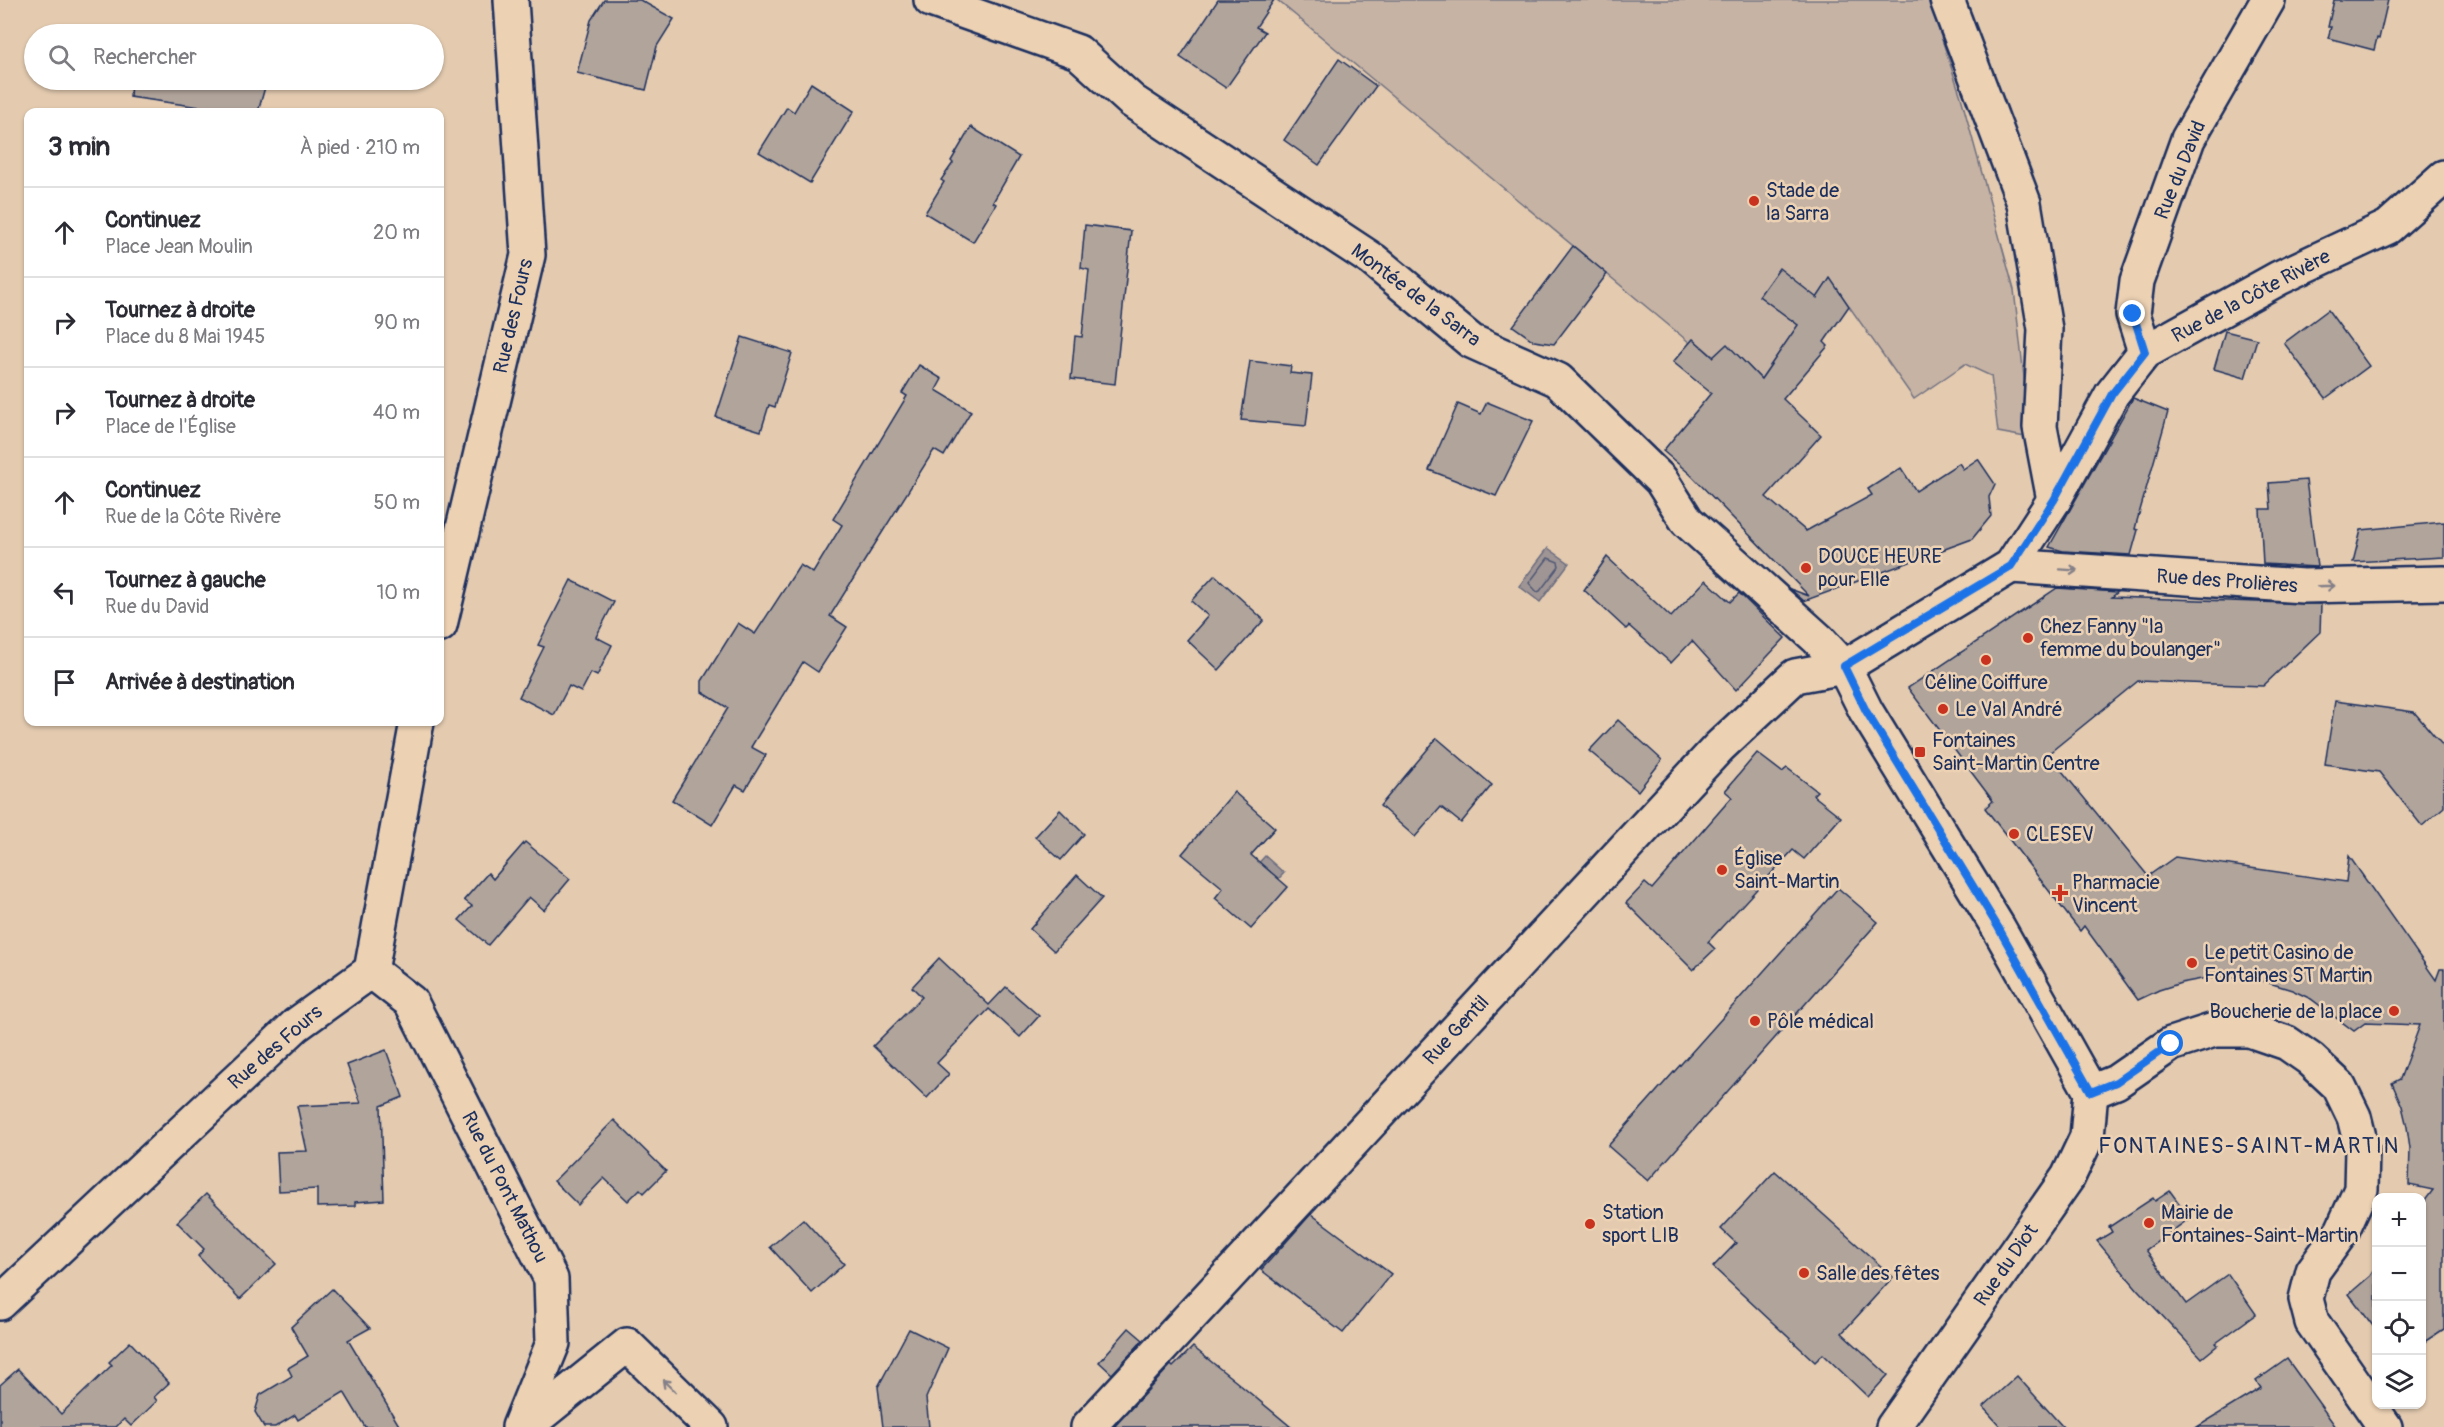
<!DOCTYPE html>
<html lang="fr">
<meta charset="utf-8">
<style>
body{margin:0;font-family:Pangolin,sans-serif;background:#f2f2f3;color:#2b2b33}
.controls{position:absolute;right:18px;bottom:18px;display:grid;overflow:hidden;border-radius:12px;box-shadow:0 2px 4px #0004}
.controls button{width:54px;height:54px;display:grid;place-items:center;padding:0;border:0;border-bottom:2px solid #e1e1e2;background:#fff;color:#2b2b33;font:30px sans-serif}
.stop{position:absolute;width:18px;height:18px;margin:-14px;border:4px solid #1a73e8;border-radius:50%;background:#fff}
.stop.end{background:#1a73e8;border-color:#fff;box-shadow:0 2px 6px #0008}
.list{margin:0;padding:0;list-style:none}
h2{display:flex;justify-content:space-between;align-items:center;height:78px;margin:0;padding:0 24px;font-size:26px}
h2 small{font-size:20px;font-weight:400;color:#7c7c81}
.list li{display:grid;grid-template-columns:39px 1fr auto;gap:18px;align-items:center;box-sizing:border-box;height:90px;padding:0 24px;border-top:2px solid #e1e1e2}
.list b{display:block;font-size:22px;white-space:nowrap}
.list p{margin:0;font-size:20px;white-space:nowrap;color:#7c7c81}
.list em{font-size:20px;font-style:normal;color:#7c7c81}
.icon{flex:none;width:33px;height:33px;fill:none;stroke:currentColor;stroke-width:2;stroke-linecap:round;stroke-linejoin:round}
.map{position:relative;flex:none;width:2444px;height:1427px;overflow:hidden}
.search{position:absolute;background:#fff;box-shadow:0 2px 4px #0004;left:24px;top:24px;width:420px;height:66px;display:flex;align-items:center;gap:15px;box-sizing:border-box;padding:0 21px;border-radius:33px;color:#7c7c81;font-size:22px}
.panel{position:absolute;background:#fff;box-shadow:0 2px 4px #0004;left:24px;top:108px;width:420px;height:618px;border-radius:12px}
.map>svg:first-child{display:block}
.green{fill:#c6b3a4;stroke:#707181;stroke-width:1.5}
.water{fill:#9f9595;stroke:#6a6c7f;stroke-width:1.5}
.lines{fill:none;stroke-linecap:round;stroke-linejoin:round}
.shore{stroke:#505874;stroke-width:1.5}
.building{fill:#b1a49b;stroke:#1b2f5e;stroke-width:1.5}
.minor-casing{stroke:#1b2f5e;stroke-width:38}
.tertiary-casing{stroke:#1b2f5e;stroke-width:38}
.minor{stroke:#ecd1b3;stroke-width:33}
.tertiary{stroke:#ecd1b3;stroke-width:33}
.oneway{stroke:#848088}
.route{stroke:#1a73e8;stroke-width:8}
.poi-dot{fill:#c8321e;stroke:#ecd1b3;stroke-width:2}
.labels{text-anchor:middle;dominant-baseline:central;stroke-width:5;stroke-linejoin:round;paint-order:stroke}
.street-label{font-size:20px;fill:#1b2f5e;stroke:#ecd1b3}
.poi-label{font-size:20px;fill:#1b2f5e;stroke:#ecd1b3;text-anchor:start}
.quarter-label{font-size:22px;letter-spacing:1.5px;fill:#1b2f5e;stroke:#ecd1b3}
</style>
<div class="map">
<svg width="2444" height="1427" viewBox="0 0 2444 1427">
<rect width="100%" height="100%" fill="#e4cbb0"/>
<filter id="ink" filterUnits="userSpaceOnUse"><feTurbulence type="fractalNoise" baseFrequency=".0167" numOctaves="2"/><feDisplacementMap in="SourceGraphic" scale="12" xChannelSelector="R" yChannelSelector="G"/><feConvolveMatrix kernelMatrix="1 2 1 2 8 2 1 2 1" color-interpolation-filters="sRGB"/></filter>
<g filter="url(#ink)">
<polygon class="green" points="1277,0 1929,0 1961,97 2014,290 2031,438 1998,432 1991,376 1965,364 1914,399 1830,279 1761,379 1727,345 1714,357 1693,339 1690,343"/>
<g class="water">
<polygon points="1548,548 1569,563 1540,602 1519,586"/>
<polygon points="1265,856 1284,873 1250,909 1231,893"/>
</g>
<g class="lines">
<polygon class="shore" points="1548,558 1558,562 1559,566 1540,591 1537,592 1529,583"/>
</g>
<g class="building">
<polygon points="604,0 640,0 674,19 657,46 646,90 577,73 591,20"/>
<polygon points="1218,0 1274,0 1256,27 1265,32 1226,88 1180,57"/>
<polygon points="2334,0 2388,0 2379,39 2377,38 2374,50 2328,38 2331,27 2328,27"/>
<polygon points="1339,59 1376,86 1319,165 1284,140"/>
<polygon points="131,80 267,80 258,112 235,112 130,97"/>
<polygon points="811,83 854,111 810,183 759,152 787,107 794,112"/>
<polygon points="971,127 1019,157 993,202 996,204 973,242 925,213 944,182 941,180 953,163 951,161"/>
<polygon points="1085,225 1131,231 1115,384 1071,379 1075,336 1082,337 1089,270 1081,268"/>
<polygon points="1573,246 1607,274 1554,344 1534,341 1513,326"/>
<polygon points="1779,268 1817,298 1830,278 1849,306 1824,342 1828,346 1783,399 1821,435 1766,497 1806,531 1872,495 1868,489 1901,468 1916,491 1959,463 1963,469 1978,459 1995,484 1989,497 1991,516 1972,539 1804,601 1790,589 1809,596 1690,474 1663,451 1711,393 1673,362 1693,339 1713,357 1727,344 1761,379 1798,325 1759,296"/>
<polygon points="2328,310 2369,366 2326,398 2284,343"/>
<polygon points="2225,331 2257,339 2245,378 2214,369"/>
<polygon points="742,337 792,353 775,407 769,405 761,431 716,417"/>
<polygon points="1250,361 1291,366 1290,373 1312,375 1306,426 1241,420"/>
<polygon points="919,365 942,379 936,390 971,411 944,456 934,450 875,544 830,616 847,627 818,672 803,662 751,747 766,755 745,790 736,785 712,825 672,800 728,708 702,692 702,681 738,623 755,634 800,565 813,573 842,525 833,519 907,396 902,393"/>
<polygon points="2133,398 2168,412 2137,521 2135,529 2138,530 2131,555 2063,551 2049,547"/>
<polygon points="1487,402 1533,421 1496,496 1429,470 1458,404 1481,414"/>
<polygon points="2306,480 2317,567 2263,564 2260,509 2271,509 2269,483"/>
<polygon points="2444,522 2444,557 2353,562 2361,530"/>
<polygon points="1607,557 1671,617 1706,580 1730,602 1739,593 1785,638 1736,690 1692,641 1671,663 1629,626 1626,629 1584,590"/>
<polygon points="1215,575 1264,620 1219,670 1187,640 1208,616 1191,601"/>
<polygon points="571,580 614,602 596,637 612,645 597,676 591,673 581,692 569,686 554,715 519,697 544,647 538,645"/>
<polygon points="2057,588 2118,592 2112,597 2321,604 2320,632 2263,686 2138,681 2048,754 2148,876 2175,857 2346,882 2349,856 2436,980 2440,969 2444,969 2444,1329 2421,1344 2421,1206 2433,1190 2409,1185 2410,1148 2407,1127 2402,1106 2392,1083 2400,1079 2420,1025 2365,1023 2354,1031 2311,999 2292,990 2253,978 2207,978 2181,983 2159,990 2138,1000 2084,926 2080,931 1985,808 1993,801 1908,688"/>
<polygon points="2335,701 2414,712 2444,747 2444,807 2422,826 2379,772 2325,764"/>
<polygon points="1618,720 1662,760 1638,791 1589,751"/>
<polygon points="1437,738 1492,785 1461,823 1441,807 1415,837 1380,806"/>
<polygon points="1757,753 1782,772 1787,768 1817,791 1813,795 1841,817 1804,859 1793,850 1708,942 1715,949 1693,970 1626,903 1645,883 1652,889 1732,797 1725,791"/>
<polygon points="1234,792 1275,828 1251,855 1288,887 1251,929 1215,898 1223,888 1182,854"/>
<polygon points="1060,810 1084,834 1061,860 1035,837"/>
<polygon points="525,842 570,879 544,910 529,897 488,945 459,920 472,906 464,900 488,873 493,879"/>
<polygon points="1077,875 1102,898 1054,951 1030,929"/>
<polygon points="1838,888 1878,922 1648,1181 1608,1146"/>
<polygon points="939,958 989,1005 1006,987 1039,1016 1020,1037 989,1009 937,1063 949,1074 927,1098 873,1046 922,997 912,987"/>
<polygon points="386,1050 403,1097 381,1106 384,1200 355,1202 355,1206 317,1207 317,1189 279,1191 277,1152 307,1151 297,1106 361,1103 347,1065"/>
<polygon points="614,1120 666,1171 644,1193 640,1189 628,1201 604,1178 578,1205 554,1181"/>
<polygon points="1775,1171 1893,1277 1842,1333 1888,1375 1868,1397 1823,1354 1815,1362 1713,1267 1736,1243 1721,1229"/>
<polygon points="2170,1191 2190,1218 2146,1250 2186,1304 2228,1274 2256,1314 2216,1343 2218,1345 2202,1358 2138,1290 2097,1241 2112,1232 2109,1227 2153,1198 2155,1201"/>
<polygon points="206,1194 276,1264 240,1299 198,1256 204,1249 177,1222"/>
<polygon points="1311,1214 1391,1274 1343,1333 1261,1270"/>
<polygon points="803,1219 844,1264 812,1293 770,1247"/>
<polygon points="2376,1267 2376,1330 2349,1294 2370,1276"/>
<polygon points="332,1289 370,1328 348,1340 400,1427 365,1427 344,1392 298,1420 295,1415 275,1427 264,1427 255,1412 260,1395 292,1376 288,1368 308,1356 291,1327"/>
<polygon points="1129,1328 1143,1340 1112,1374 1099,1362"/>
<polygon points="909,1329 948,1348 926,1398 929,1427 883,1427 878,1387"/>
<polygon points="130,1342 169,1383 154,1397 157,1401 131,1426 124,1419 116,1427 0,1427 0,1385 18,1369 61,1414 112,1365 109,1362"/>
<polygon points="1193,1347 1239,1384 1291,1427 1114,1427 1171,1365 1173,1367"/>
<polygon points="2287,1359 2336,1427 2197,1427 2261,1388 2256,1381"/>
<polygon points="2017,1376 2063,1427 2001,1427 1983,1407"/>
</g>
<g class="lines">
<g class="minor-casing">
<g id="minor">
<polyline points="931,0 1078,52 1132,101 1373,260 1471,341 1558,380 1661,480 1687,521 1818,639 1844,667"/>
<polyline points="1947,0 2024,203 2045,329 2040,427 2054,500"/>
<polyline points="2145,352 2133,314 2137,281 2188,139 2268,0"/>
<polyline points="2011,566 2303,586 2444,583"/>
<polyline points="440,625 528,255 511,0"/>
<polyline points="371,971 411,1002 551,1279 553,1343 519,1427"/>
<polyline points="2091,1092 2116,1082 2171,1044 2214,1030 2249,1030 2287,1043 2310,1059 2339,1086 2354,1117 2362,1149 2361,1189 2342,1231 2313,1271 2306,1299 2312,1322 2385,1427"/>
<polyline points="0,1303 296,1025 371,971 417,722"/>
<polyline points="525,1427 627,1345 711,1427"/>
<polyline points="1088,1427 1719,747 1795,676 1844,667"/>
</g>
</g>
<g class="tertiary-casing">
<polyline id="tertiary" points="1893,1427 2068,1177 2087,1137 2091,1092 1998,927 1866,711 1844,667 2011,566 2054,500 2112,394 2145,352 2279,278 2388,227 2444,177"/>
</g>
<use href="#minor" class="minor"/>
<use href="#tertiary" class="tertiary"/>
</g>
<defs><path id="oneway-shaft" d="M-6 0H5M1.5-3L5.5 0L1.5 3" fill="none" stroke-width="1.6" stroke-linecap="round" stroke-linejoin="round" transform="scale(1.5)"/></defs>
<g class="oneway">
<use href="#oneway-shaft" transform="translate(2069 570) rotate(4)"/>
<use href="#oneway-shaft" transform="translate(2326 586) rotate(-2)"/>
<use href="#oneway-shaft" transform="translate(669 1386) rotate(-136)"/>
</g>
</g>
<g class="lines" filter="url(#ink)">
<polyline class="route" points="2133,314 2145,352 2112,394 2054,500 2011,566 1844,666 1866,711 1998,927 2091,1092 2116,1082 2171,1044"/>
</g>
<g class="poi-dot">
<circle cx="1754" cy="201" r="6"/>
<circle cx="1806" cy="568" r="6"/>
<circle cx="2028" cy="638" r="6"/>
<circle cx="1986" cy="660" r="6"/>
<circle cx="1943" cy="709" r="6"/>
<rect x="1914" y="746" width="12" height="12" rx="3"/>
<circle cx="2014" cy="834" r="6"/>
<circle cx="1722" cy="870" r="6"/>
<path d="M2057 884h6v6h6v6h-6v6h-6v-6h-6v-6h6z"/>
<circle cx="2192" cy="963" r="6"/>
<circle cx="2394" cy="1011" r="6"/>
<circle cx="1755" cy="1021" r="6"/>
<circle cx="2149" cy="1223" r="6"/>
<circle cx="1590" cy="1224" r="6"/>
<circle cx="1804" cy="1273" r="6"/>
</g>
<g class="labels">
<g class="street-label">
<text transform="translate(2180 170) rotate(-68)">Rue du David</text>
<text transform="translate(1416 295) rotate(37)">Montée de la Sarra</text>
<text transform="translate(2251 296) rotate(-28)">Rue de la Côte Rivère</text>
<text transform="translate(513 316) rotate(-77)">Rue des Fours</text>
<text transform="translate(2227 581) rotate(4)">Rue des Prolières</text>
<text transform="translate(1456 1030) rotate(-47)">Rue Gentil</text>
<text transform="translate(275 1047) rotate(-41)">Rue des Fours</text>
<text transform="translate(505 1187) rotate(63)">Rue du Pont Mathou</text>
<text transform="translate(2006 1265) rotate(-55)">Rue du Diot</text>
</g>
<g class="poi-label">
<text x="1766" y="190">Stade de<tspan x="1766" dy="23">la Sarra</tspan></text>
<text x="1818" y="556">DOUCE HEURE<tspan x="1818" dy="23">pour Elle</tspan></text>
<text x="2040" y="626">Chez Fanny "la<tspan x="2040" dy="23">femme du boulanger"</tspan></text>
<text x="1986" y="682" text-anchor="middle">Céline Coiffure</text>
<text x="1955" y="709">Le Val André</text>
<text x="1932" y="740">Fontaines<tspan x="1932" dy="23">Saint-Martin Centre</tspan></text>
<text x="2026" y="834">CLESEV</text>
<text x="1734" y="858">Église<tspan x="1734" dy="23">Saint-Martin</tspan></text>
<text x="2072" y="882">Pharmacie<tspan x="2072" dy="23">Vincent</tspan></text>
<text x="2204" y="952">Le petit Casino de<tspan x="2204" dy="23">Fontaines ST Martin</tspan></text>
<text x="2382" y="1011" text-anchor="end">Boucherie de la place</text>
<text x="1767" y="1021">Pôle médical</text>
<text x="1602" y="1212">Station<tspan x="1602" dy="23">sport LIB</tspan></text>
<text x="2161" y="1212">Mairie de<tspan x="2161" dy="23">Fontaines-Saint-Martin</tspan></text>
<text x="1816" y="1273">Salle des fêtes</text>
</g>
<g class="quarter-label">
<text x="2249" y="1146">FONTAINES-SAINT-MARTIN</text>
</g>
</g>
</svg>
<div class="controls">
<button>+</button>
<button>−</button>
<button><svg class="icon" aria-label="locate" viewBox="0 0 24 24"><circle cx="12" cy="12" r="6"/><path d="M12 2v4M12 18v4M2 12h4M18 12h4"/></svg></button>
<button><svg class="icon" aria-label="layers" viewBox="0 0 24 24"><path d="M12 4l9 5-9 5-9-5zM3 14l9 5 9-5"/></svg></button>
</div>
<div class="stop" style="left:2171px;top:1044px"></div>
<div class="stop end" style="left:2133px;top:314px"></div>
<div class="search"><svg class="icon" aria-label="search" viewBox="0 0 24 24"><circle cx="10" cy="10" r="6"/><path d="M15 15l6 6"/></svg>Rechercher</div>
<section class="panel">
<h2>3 min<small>À pied · 210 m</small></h2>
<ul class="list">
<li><svg class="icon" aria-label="ahead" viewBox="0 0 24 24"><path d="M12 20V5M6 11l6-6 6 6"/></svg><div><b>Continuez</b><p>Place Jean Moulin</p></div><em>20 m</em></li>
<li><svg class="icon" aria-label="right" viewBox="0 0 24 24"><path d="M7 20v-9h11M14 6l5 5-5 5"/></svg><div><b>Tournez à droite</b><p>Place du 8 Mai 1945</p></div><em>90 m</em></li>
<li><svg class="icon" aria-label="right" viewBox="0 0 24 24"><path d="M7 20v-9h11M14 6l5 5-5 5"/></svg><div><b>Tournez à droite</b><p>Place de l'Église</p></div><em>40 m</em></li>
<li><svg class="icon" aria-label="ahead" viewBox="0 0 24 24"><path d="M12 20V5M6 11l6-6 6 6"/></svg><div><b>Continuez</b><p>Rue de la Côte Rivère</p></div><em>50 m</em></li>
<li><svg class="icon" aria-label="left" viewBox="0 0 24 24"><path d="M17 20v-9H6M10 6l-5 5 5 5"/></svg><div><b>Tournez à gauche</b><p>Rue du David</p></div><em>10 m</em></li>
<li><svg class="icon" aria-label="arrive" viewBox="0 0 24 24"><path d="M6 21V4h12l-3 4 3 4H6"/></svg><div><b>Arrivée à destination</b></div></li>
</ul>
</section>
</div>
